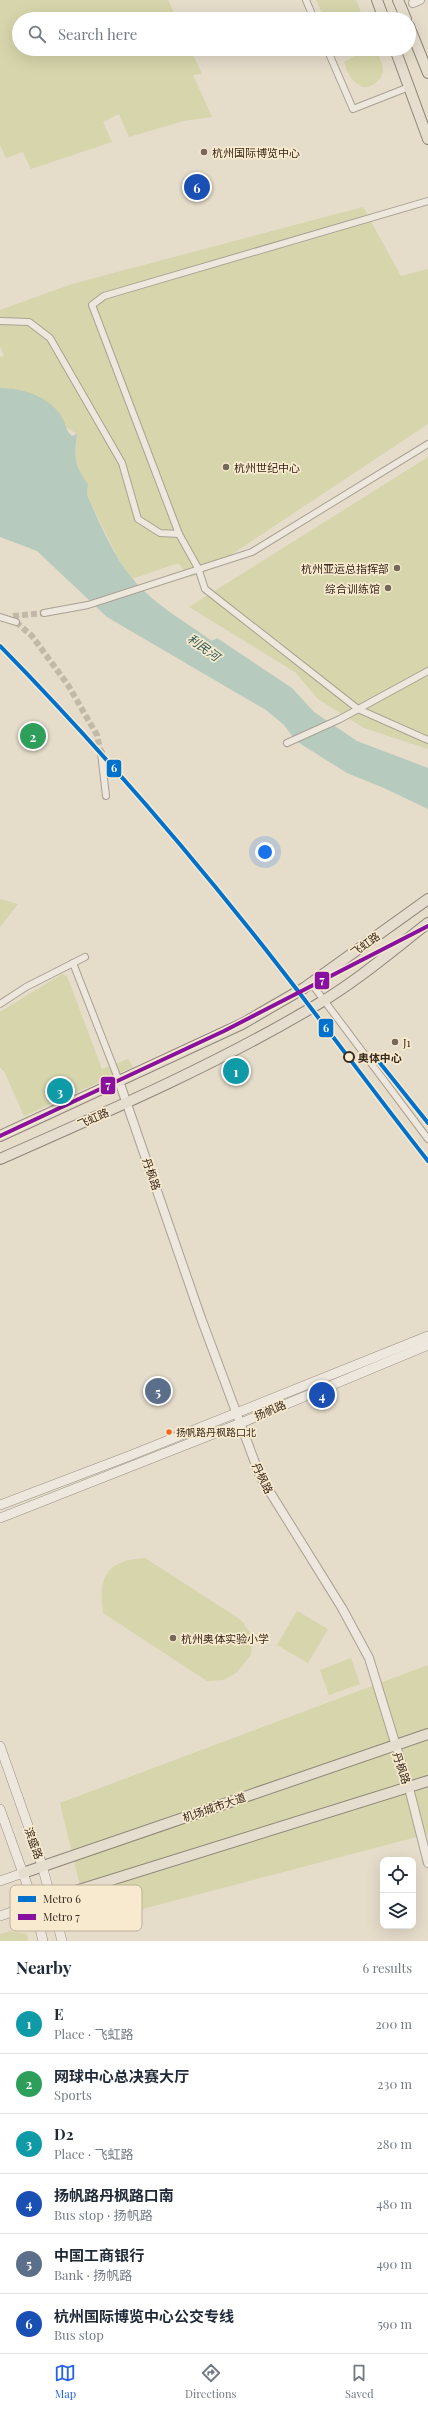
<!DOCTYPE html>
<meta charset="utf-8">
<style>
body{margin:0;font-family:"Playfair Display","Noto Sans SC",serif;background:#f2f2f3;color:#1f2937}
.controls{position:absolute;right:12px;bottom:12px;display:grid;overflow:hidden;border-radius:8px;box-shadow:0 4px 16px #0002}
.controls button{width:36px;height:36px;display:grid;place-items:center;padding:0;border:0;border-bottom:1px solid #e0e1e3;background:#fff;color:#1f2937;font:20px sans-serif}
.you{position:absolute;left:265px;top:852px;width:14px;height:14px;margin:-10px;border:3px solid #fff;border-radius:50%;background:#1a73e8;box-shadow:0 0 0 6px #1a73e833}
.badge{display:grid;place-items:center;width:26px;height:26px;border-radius:50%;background:#2563eb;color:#fff;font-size:13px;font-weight:700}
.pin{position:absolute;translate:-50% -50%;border:2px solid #fff;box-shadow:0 1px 4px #0006}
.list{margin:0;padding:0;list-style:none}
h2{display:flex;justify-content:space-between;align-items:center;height:52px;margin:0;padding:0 16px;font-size:17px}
h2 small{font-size:13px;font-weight:400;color:#747a83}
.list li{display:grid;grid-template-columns:26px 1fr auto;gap:12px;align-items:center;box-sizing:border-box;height:60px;padding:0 16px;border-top:1px solid #e0e1e3}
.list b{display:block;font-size:15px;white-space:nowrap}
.list p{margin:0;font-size:13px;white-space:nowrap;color:#747a83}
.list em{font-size:13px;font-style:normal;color:#747a83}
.icon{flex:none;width:22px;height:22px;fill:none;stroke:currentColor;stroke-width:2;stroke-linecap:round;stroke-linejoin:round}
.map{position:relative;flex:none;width:428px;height:1941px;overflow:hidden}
.search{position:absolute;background:#fff;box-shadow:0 4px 16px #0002;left:12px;right:12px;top:12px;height:44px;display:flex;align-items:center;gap:10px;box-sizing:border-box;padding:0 14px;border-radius:22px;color:#747a83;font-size:15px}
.sheet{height:412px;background:#fff}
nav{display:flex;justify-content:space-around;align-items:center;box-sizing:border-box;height:56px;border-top:1px solid #e0e1e3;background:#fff;font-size:11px;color:#747a83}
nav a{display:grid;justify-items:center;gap:2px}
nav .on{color:#2563eb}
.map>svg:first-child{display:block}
.green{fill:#d6d5ab}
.water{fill:#b6cabd}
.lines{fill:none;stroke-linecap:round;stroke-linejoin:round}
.minor-tunnel{stroke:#c3b8a7;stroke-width:6;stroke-dasharray:6 3;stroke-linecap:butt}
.minor-casing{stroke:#aaa194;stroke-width:8}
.tertiary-casing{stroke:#aaa194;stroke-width:10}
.secondary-casing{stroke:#9a9084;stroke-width:10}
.primary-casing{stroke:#8f867a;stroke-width:12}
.minor{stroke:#ede7dd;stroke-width:6}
.tertiary{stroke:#ede7dd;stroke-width:8}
.secondary{stroke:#ede7dd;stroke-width:9}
.primary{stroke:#e5ddcd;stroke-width:10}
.metro-1-casing{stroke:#f7eacf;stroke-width:7}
.metro-2-casing{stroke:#f7eacf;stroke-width:7}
.metro-1{stroke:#0072ce;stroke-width:4}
.metro-2{stroke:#88129e;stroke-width:4}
.poi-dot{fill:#756859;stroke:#f7eacf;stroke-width:1.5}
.stop-dot{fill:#f7eacf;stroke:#39291c;stroke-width:2}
.bus-dot{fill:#f26522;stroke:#f7eacf;stroke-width:1.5}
.labels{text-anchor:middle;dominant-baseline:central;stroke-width:3.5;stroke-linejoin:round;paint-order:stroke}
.bus-label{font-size:10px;fill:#39291c;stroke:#f7eacf;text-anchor:start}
.poi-label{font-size:11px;fill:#39291c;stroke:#f7eacf;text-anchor:start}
.street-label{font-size:11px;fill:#39291c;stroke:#f7eacf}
.stop-label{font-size:11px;font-weight:bold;fill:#39291c;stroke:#f7eacf;text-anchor:start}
.water-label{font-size:12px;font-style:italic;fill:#2a5954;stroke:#f7eacf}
.key{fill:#f7eacf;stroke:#beb099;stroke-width:1}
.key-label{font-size:11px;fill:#39291c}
.line-badge{stroke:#f7eacf;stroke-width:1.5}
.badge-label{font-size:11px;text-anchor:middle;font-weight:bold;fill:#fff}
</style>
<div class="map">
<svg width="428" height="1941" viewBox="0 0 428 1941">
<rect width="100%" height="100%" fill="#e5dcca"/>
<g class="green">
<polygon points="0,0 168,0 177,19 19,19 19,49 190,49 202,74 193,75 212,117 183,121 129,137 119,114 103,122 112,142 31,169 23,152 6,158 0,145"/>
<polygon points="316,0 356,0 364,19 346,19 344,16 337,19 325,19"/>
<path d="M 358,49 L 376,49 C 378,55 383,63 383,70 C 383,80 368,92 359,85 C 350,80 347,71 344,62 L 359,54 Z"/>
<path d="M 363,207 L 401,276 L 428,269 L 428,424 L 205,572 L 190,577 L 178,563 L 132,579 L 118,558 L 87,495 L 88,484 C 73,465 75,457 77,434 L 64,426 L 62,416 C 42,400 26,388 0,388 L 0,357 L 4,356 L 0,346 L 0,310 L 72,284 Z"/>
<polygon points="428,457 428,749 364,728 318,699 295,672 189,607"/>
<polygon points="0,899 18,904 0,927"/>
<polygon points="62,974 67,976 102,1069 128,1059 133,1067 24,1116 5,1073 0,1067 0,1012"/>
<path d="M 145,1558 L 241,1620 L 253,1637 L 251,1655 L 236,1673 L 223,1680 L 207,1681 L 103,1613 C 98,1577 106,1560 145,1558 Z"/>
<polygon points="297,1611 328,1629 308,1663 277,1645"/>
<polygon points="351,1658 360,1684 329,1695 320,1670"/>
<polygon points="428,1665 428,1834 89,1923 60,1803"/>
<polygon points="10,1931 27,1934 28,1941 0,1941 0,1934"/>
</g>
<path class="water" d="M 0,388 C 22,388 47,396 60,414 C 66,421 64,429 72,436 L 77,434 C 74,457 74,465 88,484 L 87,495 C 100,523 112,554 132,578 C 153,604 186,622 212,641 L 217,638 L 292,688 L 314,712 L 357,741 L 428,768 L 428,809 L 384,788 L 347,773 L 296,741 L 284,725 L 266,710 L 107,617 L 37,551 L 0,537 Z"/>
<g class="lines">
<g class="minor-tunnel">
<polyline points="13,616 44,613"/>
<polyline points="16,622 32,636 68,685 97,735 101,753"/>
</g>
<g class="minor-casing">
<g id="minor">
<polyline points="306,0 314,19"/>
<polyline points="327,49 353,109 409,87"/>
<polyline points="428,201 104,296 92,305 179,534 198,568 205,589 358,709 428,740"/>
<polyline points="0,321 29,322 50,338 122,463 138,519 160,533 179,534"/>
<polyline points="44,613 88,605 252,552 428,444"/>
<polyline points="0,617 16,622"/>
<polyline points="287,743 340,719 428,671"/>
<polyline points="101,753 106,796"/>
<polyline points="73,963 119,1081"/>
<polyline points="311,983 428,1139"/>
<polyline points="0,1004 26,987 85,957"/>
</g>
</g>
<g class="tertiary-casing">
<g id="tertiary">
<polyline points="413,3 420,0"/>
<polyline points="119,1081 201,1318 260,1476 342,1608 369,1658 409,1788 428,1863"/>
</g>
</g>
<g class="secondary-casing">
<g id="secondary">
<polyline points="0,1505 129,1456 428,1336"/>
<polyline points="0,1518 241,1423 428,1345"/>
<polyline points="0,1746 42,1865 62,1941"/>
<polyline points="0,1809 34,1904 43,1941"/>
<polyline points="0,1881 23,1873"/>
<polyline points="0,1916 34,1904"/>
</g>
</g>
<g class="primary-casing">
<g id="primary">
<polyline points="377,0 384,19"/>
<polyline points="398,0 406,19"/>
<polyline points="409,26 428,73"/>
<polyline points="395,49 428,139"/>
<polyline points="0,1136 242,1024 304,988 428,899"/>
<path d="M 0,1159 C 107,1112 218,1064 318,1004 C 357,981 392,951 428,923"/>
<polyline points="23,1873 428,1734"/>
<polyline points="34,1904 428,1781"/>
</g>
</g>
<use href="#minor" class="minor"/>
<use href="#tertiary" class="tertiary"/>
<use href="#secondary" class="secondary"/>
<use href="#primary" class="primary"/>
<g class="metro-1-casing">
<g id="metro-1">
<path d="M 0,646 C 89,737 172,832 251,931 C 312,1007 368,1085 428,1161"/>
<polyline points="380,1063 428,1123"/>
</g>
</g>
<g class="metro-2-casing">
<polyline id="metro-2" points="0,1136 224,1031 428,926"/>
</g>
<use href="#metro-1" class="metro-1"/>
<use href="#metro-2" class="metro-2"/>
</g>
<g class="poi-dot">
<circle cx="204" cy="152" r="4"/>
<circle cx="226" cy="467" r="4"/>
<circle cx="397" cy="568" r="4"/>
<circle cx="388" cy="588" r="4"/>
<circle cx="395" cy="1042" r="4"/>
<circle cx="173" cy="1638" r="4"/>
</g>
<circle class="stop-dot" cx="349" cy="1057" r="5"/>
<circle class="bus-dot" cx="169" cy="1432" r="3.5"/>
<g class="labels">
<g class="bus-label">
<text x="176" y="1432">扬帆路丹枫路口北</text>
</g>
<g class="poi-label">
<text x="212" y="152">杭州国际博览中心</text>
<text x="234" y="467">杭州世纪中心</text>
<text x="389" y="568" text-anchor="end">杭州亚运总指挥部</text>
<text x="380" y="588" text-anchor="end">综合训练馆</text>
<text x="403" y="1042">J1</text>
<text x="181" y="1638">杭州奥体实验小学</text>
</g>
<g class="street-label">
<text transform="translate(365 944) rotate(-36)">飞虹路</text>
<text transform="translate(93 1118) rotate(-24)">飞虹路</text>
<text transform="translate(152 1174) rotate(71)">丹枫路</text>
<text transform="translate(270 1410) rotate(-23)">扬帆路</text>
<text transform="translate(263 1478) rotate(64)">丹枫路</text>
<text transform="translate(402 1768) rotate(72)">丹枫路</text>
<text transform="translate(214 1807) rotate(-19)">机场城市大道</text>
<text transform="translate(34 1843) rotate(70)">滨盛路</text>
</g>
<g class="stop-label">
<text x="358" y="1057">奥体中心</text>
</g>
<g class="water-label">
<text transform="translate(204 647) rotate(36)">利民河</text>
</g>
</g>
<rect x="10" y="1885" width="132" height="46" rx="6" class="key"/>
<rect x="18" y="1896" width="18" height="6" fill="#0072ce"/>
<rect x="18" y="1914" width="18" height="6" fill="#88129e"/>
<g class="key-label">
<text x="43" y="1903">Metro 6</text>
<text x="43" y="1921">Metro 7</text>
</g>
<g class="line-badge">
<rect x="106" y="759" width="16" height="19" rx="4" fill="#0072ce"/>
<rect x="314" y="971" width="16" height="19" rx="4" fill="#88129e"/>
<rect x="318" y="1018" width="16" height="20" rx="4" fill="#0072ce"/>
<rect x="100" y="1076" width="16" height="19" rx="4" fill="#88129e"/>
</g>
<g class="badge-label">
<text x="114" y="772">6</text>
<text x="322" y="984">7</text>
<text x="326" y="1032">6</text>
<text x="108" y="1089">7</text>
</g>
</svg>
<div class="controls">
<button><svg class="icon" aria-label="locate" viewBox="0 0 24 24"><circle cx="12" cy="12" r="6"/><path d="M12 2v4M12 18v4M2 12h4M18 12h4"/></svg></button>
<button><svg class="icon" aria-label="layers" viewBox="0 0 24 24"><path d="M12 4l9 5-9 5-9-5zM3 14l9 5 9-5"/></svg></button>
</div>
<div class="you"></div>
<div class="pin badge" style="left:236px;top:1071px;background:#0f9aa8">1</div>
<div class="pin badge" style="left:33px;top:736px;background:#2e9e5b">2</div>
<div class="pin badge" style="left:60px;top:1091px;background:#0f9aa8">3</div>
<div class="pin badge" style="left:322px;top:1395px;background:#1a4fb4">4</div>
<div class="pin badge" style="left:158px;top:1391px;background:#5c6f8a">5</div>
<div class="pin badge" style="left:197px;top:187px;background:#1a4fb4">6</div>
<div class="search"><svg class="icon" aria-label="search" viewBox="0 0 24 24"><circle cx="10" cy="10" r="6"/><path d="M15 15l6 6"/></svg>Search here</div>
</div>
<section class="sheet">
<h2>Nearby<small>6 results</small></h2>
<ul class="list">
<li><span class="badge" style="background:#0f9aa8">1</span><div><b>E</b><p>Place · 飞虹路</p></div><em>200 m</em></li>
<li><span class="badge" style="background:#2e9e5b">2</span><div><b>网球中心总决赛大厅</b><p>Sports</p></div><em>230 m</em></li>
<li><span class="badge" style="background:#0f9aa8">3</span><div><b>D2</b><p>Place · 飞虹路</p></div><em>280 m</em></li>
<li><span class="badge" style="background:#1a4fb4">4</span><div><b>扬帆路丹枫路口南</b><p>Bus stop · 扬帆路</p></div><em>480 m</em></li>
<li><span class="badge" style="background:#5c6f8a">5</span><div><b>中国工商银行</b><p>Bank · 扬帆路</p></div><em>490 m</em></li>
<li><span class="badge" style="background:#1a4fb4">6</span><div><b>杭州国际博览中心公交专线</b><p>Bus stop</p></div><em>590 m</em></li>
</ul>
</section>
<nav>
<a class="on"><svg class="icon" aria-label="map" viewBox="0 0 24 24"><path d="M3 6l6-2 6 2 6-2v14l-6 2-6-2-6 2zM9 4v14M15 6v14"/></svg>Map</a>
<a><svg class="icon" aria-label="directions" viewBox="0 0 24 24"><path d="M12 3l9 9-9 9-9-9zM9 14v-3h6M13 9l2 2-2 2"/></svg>Directions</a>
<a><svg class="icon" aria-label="saved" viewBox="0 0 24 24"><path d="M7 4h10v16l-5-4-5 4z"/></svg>Saved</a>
</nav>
